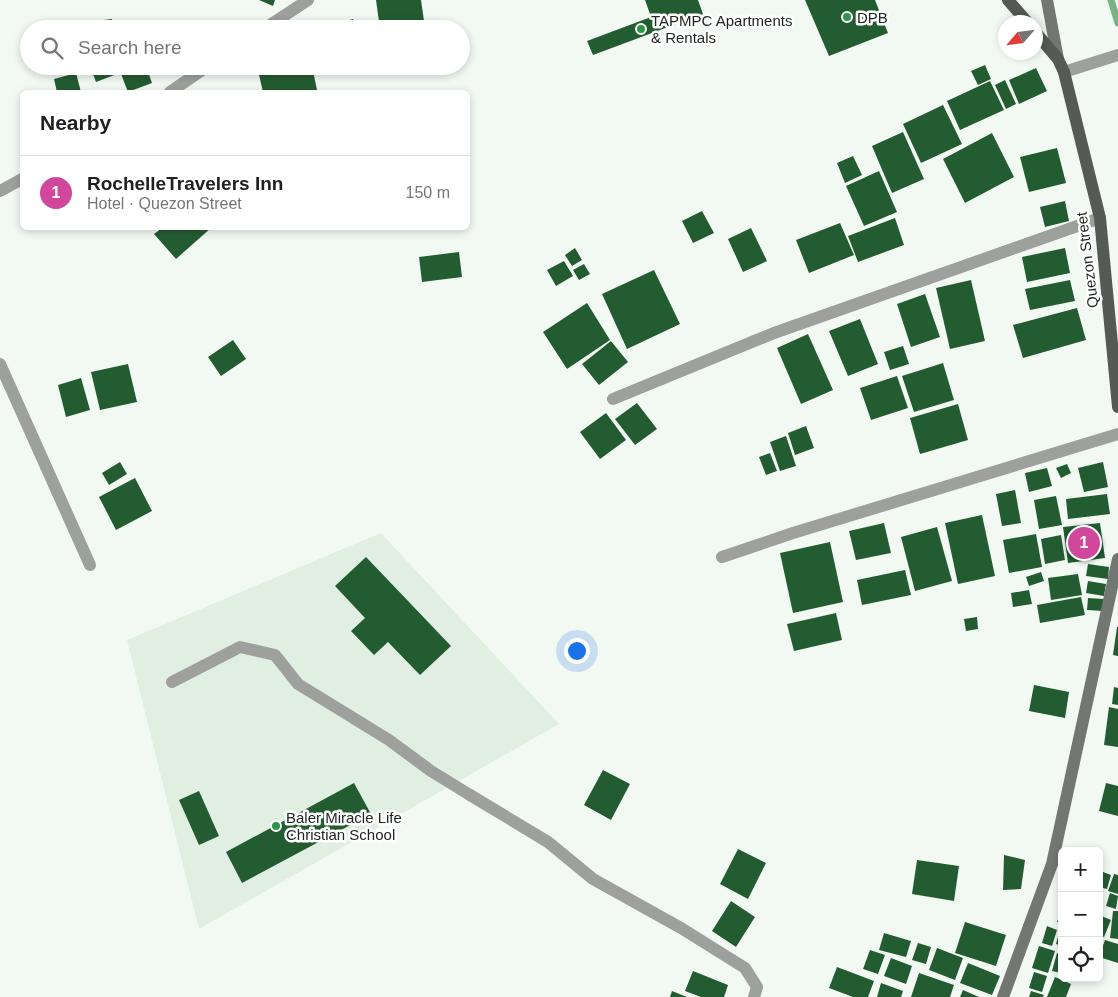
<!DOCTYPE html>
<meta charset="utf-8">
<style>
body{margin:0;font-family:Helvetica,sans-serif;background:#f2f2f2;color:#202124}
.controls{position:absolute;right:15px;bottom:15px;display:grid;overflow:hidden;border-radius:8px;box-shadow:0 2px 8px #0003}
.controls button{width:45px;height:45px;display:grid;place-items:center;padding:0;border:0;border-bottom:1px solid #e0e0e0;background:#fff;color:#202124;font:25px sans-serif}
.compass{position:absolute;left:998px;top:15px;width:45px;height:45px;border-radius:50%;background:#fff;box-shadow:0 2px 8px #0003;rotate:242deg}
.you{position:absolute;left:576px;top:650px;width:18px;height:18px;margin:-12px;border:4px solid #fff;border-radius:50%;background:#1a73e8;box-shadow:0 0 0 8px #1a73e833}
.badge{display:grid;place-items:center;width:32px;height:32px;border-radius:50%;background:#7c3aed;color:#fff;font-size:16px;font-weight:700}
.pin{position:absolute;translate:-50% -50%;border:2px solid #fff;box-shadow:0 1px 5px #0006}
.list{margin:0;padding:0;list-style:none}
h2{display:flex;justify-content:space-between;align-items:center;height:65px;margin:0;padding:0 20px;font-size:21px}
h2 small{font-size:16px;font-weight:400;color:#757577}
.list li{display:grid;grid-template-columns:32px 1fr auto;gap:15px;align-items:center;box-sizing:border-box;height:75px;padding:0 20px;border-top:1px solid #e0e0e0}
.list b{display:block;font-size:19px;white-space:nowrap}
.list p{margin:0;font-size:16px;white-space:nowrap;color:#757577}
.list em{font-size:16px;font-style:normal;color:#757577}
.icon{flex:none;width:28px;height:28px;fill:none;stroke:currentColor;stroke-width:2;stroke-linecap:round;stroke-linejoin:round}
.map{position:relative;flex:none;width:1118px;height:997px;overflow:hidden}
.search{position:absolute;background:#fff;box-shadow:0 2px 8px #0003;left:20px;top:20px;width:450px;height:55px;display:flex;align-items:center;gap:12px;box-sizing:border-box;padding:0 18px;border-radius:28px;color:#757577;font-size:19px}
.panel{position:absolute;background:#fff;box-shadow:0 2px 8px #0003;left:20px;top:90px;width:450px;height:140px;border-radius:8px}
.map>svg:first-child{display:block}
.built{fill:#e1eee2}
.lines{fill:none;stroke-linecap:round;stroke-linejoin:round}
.stream{stroke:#79b283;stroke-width:7}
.building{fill:#235c31}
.lane{stroke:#9da09d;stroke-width:12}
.street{stroke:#9da09d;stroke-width:12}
.secondary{stroke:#737773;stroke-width:12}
.primary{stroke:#555a55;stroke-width:12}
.poi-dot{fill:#2d944b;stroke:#fff;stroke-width:2}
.labels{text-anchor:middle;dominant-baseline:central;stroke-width:5;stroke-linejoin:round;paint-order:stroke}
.poi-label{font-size:15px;fill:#222523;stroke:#fff;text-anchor:start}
.street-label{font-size:15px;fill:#222523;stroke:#fff}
</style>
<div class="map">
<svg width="1118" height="997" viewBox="0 0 1118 997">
<rect width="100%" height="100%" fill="#f2f9f3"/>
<polygon class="built" points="381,533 559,724 199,929 127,640"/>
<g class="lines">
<polyline class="stream" points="1111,0 1118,23"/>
</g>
<g class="building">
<polygon points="259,0 275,0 273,6"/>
<polygon points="376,0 421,0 425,28 380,29"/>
<polygon points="645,0 698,0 703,14 593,55 587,41 651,17"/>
<polygon points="805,0 875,0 888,33 829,56"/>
<polygon points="112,19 113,29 88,29 87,22"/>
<polygon points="353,19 356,29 325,29 325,28"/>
<polygon points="985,65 991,79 978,85 971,71"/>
<polygon points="90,66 115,66 117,74 96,82"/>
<polygon points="118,66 146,66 152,83 128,92"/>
<polygon points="257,66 312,66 317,90 304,92 263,92"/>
<polygon points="340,66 354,66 354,67 342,71"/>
<polygon points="386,66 402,66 402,69 387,73"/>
<polygon points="1036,68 1047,91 1019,104 1009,80"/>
<polygon points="76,73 81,92 57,92 54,79"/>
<polygon points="1005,80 1016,104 1006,109 995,85"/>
<polygon points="990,81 1004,110 960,130 947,101"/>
<polygon points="943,105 962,144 921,163 903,124"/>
<polygon points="903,132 924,179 892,193 872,146"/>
<polygon points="992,133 1014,177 965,203 943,159"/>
<polygon points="1057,148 1066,183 1029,192 1020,157"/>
<polygon points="853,156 862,175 845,183 837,163"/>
<polygon points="879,171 897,212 864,226 846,186"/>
<polygon points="1065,201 1069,221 1045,227 1040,207"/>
<polygon points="702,211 714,233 693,243 682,221"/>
<polygon points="895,218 904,245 858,262 848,236"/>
<polygon points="840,223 854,255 809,273 796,240"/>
<polygon points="162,228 211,228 176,259 154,234"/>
<polygon points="751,228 767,261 743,272 728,239"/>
<polygon points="575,248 582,260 572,266 565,255"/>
<polygon points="1065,248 1070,273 1027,282 1022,257"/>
<polygon points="459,252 462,277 422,282 419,257"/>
<polygon points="564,261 573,276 556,286 547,270"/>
<polygon points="584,264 590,274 579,280 573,270"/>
<polygon points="654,270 680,324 627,349 602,294"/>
<polygon points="971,280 985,341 950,349 936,288"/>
<polygon points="1070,280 1075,301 1030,310 1025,289"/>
<polygon points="925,294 940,337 911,347 897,304"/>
<polygon points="587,303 610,340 567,369 543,332"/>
<polygon points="1077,308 1086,340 1023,358 1013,325"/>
<polygon points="860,319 878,364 848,376 829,331"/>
<polygon points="808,334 833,390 801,404 777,348"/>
<polygon points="233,340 246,359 221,376 208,357"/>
<polygon points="611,341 628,362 599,385 582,364"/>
<polygon points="903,346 909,364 890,370 884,352"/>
<polygon points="943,363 954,400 914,412 902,376"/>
<polygon points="128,364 137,402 100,410 91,372"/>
<polygon points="897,376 908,408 871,420 860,388"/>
<polygon points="81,378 90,410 66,417 58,385"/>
<polygon points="637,403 657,429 635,445 615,419"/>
<polygon points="958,404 968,440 920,454 910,418"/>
<polygon points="606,413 626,440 600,459 580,432"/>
<polygon points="806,426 814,448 795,455 788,433"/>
<polygon points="786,436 796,466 780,471 770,442"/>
<polygon points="770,453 777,471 766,475 759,457"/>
<polygon points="120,462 127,474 109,485 102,473"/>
<polygon points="1103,462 1108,487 1084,492 1078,468"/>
<polygon points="1067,464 1071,473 1061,478 1056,468"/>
<polygon points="1047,468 1052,486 1029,492 1025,473"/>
<polygon points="135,478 152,511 116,530 99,497"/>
<polygon points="1015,490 1021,523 1002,526 996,494"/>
<polygon points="1107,494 1110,514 1068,519 1066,499"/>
<polygon points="1056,496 1062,525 1039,529 1034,500"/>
<polygon points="982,515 995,576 958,584 945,523"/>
<polygon points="884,523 891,553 856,560 849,531"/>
<polygon points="1100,523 1105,558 1068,563 1063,527"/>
<polygon points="937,527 952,581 915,591 901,537"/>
<polygon points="1036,534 1042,567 1009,573 1003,540"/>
<polygon points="1061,535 1065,560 1045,564 1041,539"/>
<polygon points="830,542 843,602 793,613 780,553"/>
<polygon points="366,557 451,646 420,675 388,642 374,655 351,631 365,618 335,586"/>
<polygon points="1088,564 1109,567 1108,579 1086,576"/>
<polygon points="905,570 911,595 862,605 857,580"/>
<polygon points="1041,572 1044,581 1029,586 1026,577"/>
<polygon points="1078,574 1082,595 1051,600 1048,578"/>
<polygon points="1088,581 1106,584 1104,596 1086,593"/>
<polygon points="1029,590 1032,604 1013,607 1011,593"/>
<polygon points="1081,597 1085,615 1040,623 1037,605"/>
<polygon points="1088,598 1104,599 1103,611 1087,610"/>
<polygon points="836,613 842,640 794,651 787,624"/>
<polygon points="977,617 978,629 966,631 964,619"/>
<polygon points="1117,627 1118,627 1118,656 1113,655"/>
<polygon points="1034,685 1069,692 1065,718 1029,711"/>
<polygon points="1114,687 1118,688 1118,705 1112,704"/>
<polygon points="1109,707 1118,709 1118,747 1104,745"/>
<polygon points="603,770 630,784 611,820 584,805"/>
<polygon points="354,783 371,814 242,883 226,852"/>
<polygon points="1106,783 1118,786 1118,816 1099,811"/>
<polygon points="199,791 219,836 199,845 179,800"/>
<polygon points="738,849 766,863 748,899 720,884"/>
<polygon points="1004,855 1025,860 1021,889 1003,890"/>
<polygon points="917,860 959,866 954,901 912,894"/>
<polygon points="1103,872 1111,875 1107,889 1099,887"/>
<polygon points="1114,874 1118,875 1118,894 1108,891"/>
<polygon points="1110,893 1118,896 1116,909 1106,906"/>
<polygon points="731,901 755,917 736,947 712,931"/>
<polygon points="1062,909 1062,923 1057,922"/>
<polygon points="1113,911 1118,911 1118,939 1110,938"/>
<polygon points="1099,915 1111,920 1104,937 1099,935"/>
<polygon points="965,922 1006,935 996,966 955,953"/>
<polygon points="1047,926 1057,930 1052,946 1042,943"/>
<polygon points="884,933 911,941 906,957 879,950"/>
<polygon points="1059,933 1062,933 1062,946 1056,944"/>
<polygon points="1105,940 1118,944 1118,963 1099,957"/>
<polygon points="918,943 931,947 926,964 912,960"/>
<polygon points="1039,946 1055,951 1048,973 1032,968"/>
<polygon points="937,948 963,958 955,980 929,970"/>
<polygon points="870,950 885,955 878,974 863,969"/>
<polygon points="1057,953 1062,954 1062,973 1052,971"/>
<polygon points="891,958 912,966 906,984 884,976"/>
<polygon points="968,963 1000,976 992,995 960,983"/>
<polygon points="837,967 874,981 868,997 853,997 829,988"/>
<polygon points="693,971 728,985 724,997 701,997 685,991"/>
<polygon points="1034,972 1047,976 1042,992 1029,988"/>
<polygon points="919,973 954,985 950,997 911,997"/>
<polygon points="1055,977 1071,984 1066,997 1047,997"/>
<polygon points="881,983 903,991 901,997 877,997"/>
<polygon points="963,990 979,997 960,997"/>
<polygon points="672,991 687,997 670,997"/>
<polygon points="1031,991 1044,995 1043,997 1029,997"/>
</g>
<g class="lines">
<g class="lane">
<polyline points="0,364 90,565"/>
<polyline points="172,682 240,647 275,655 298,684 389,740 431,771 470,795"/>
</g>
<g class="street">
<polyline points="264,29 308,0"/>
<polyline points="1064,72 1118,55"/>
<polyline points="170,92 208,66"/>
<polyline points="0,191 22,179"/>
<polyline points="613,399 774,333 1100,218"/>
<polyline points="722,557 793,533 1118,434"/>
<polyline points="470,795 548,842 593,879 681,928 745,968 757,987 754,997"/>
</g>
<g class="secondary">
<polyline points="1047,0 1058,59"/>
<polyline points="1003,997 1052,864 1118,559"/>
</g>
<g class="primary">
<polyline points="1008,0 1027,22"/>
<polyline points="1036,33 1058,59 1064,72 1100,218 1118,407"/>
</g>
</g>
<g class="poi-dot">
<circle cx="847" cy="17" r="5"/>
<circle cx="641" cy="29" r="5"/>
<circle cx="276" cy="826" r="5"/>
</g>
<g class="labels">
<g class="poi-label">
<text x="857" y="17">DPB</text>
<text x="651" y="20">TAPMPC Apartments<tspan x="651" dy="17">&amp; Rentals</tspan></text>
<text x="286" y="817">Baler Miracle Life<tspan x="286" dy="17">Christian School</tspan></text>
</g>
<g class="street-label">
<text transform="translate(1087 260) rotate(-97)">Quezon Street</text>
</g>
</g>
</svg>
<div class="controls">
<button>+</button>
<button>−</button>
<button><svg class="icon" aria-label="locate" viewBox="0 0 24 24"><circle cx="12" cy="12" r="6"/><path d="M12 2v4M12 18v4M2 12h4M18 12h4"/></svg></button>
</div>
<svg class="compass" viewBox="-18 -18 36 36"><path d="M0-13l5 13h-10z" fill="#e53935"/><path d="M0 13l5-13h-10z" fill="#757577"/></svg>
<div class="you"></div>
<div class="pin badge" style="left:1084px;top:543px;background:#d1479c">1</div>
<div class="search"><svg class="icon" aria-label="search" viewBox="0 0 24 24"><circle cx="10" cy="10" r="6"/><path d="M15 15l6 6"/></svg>Search here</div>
<section class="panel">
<h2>Nearby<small></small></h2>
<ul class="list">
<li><span class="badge" style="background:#d1479c">1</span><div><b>RochelleTravelers Inn</b><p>Hotel · Quezon Street</p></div><em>150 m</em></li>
</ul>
</section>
</div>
